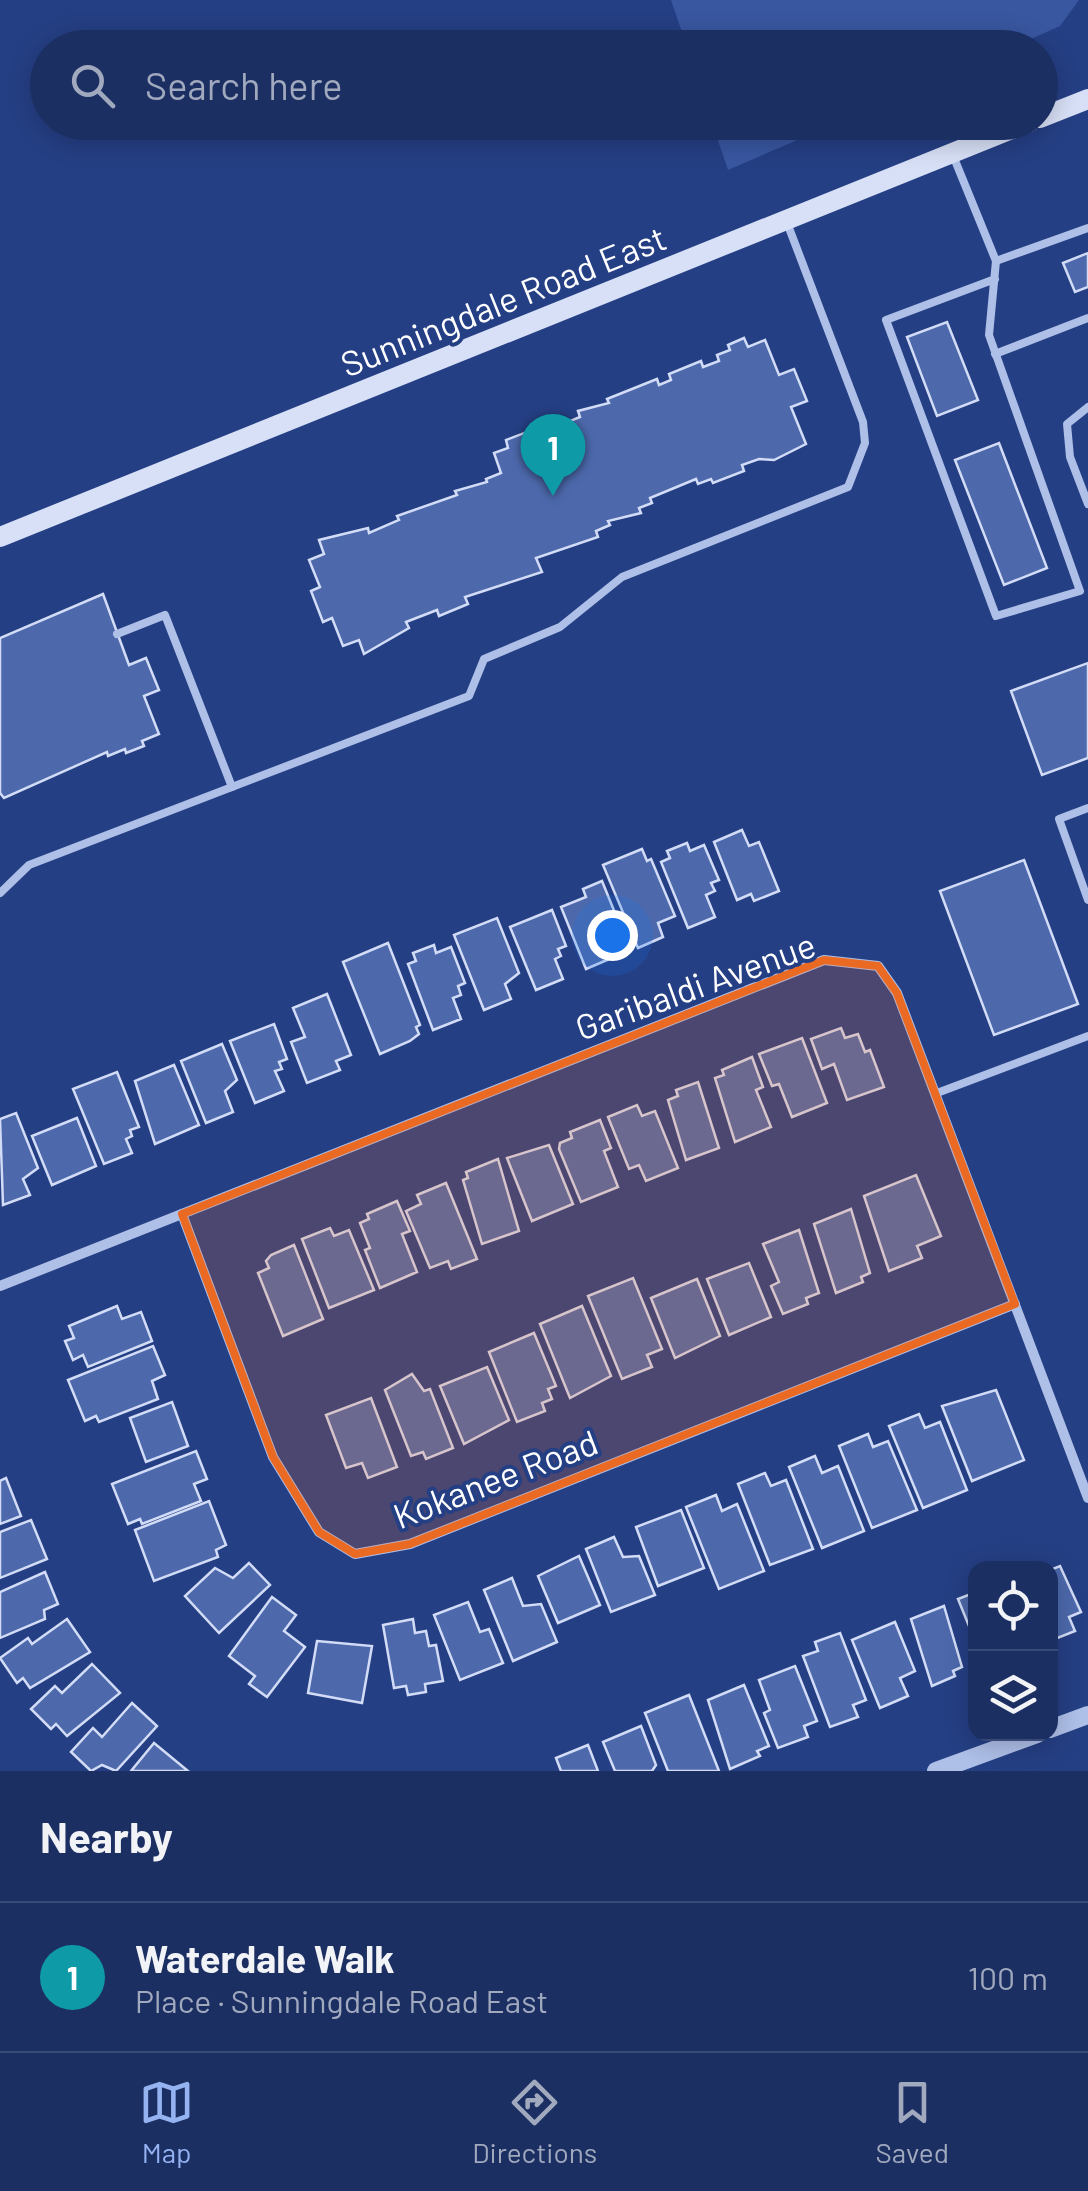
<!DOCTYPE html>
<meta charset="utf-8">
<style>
body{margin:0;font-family:Barlow,sans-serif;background:#253769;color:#f1f3f6}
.controls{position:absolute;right:30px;bottom:30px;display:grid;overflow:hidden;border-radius:20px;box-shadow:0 5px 25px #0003}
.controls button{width:90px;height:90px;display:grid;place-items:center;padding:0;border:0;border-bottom:2px solid #3a4a78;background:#1c2f63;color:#f1f3f6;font:50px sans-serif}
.you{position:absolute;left:612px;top:935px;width:35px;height:35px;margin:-25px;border:8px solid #fff;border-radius:50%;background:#1a73e8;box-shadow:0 0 0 15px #1a73e833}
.badge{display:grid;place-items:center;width:65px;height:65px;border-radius:50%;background:#95b2f1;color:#fff;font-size:32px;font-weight:700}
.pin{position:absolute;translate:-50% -82px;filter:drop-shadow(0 2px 5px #0008)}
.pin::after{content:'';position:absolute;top:52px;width:35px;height:30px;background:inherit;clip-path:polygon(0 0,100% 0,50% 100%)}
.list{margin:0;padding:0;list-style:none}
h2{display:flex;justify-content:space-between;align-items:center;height:130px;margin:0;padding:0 40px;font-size:42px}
h2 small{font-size:32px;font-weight:400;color:#a0a9be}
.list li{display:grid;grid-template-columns:65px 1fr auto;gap:30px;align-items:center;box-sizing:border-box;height:150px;padding:0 40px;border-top:2px solid #3a4a78}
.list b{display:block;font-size:38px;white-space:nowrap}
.list p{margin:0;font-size:32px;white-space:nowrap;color:#a0a9be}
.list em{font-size:32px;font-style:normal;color:#a0a9be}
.icon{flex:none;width:55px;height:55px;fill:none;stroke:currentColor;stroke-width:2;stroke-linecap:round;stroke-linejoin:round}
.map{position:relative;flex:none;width:1088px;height:1771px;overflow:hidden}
.search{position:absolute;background:#1c2f63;box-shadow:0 5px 25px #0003;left:30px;right:30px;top:30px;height:110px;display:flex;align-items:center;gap:25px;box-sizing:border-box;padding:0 35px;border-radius:55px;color:#a0a9be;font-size:38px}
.sheet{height:280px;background:#1c2f63}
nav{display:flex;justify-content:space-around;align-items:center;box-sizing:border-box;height:140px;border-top:2px solid #3a4a78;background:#1c2f63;font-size:28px;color:#a0a9be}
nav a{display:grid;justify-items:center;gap:5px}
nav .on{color:#95b2f1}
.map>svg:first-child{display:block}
.green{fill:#3957a1}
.building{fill:#4d69ac;stroke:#d2dcf6;stroke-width:2.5}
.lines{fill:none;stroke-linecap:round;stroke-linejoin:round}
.service{stroke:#aebfe8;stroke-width:8}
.minor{stroke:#aebfe8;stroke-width:10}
.tertiary{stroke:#aebfe8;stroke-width:18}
.secondary{stroke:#d8e0f7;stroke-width:20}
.marked{fill:#ea6a24;fill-opacity:0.2;stroke:#ea6a24;stroke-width:8;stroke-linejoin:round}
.labels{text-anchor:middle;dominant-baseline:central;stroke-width:8;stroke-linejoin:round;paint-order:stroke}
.street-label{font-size:35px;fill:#fff;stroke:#253f84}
</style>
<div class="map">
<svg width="1088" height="1771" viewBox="0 0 1088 1771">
<rect width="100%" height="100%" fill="#253f84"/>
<g class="green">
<polygon points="671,0 1079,0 1060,26 1011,48 687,47"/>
<polygon points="712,123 712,122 837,123 728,170"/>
</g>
<g class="building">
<polygon points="1088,253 1088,287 1075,292 1063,263"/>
<polygon points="947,322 978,400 937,416 907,337"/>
<polygon points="744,338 748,347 765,340 779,375 794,369 807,401 791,407 806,444 774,460 759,459 742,465 744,471 713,483 711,479 698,484 696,479 650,498 652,503 639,508 641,513 608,521 610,525 596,531 598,537 536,558 542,572 465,597 468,604 439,616 437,610 406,622 409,628 364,654 359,640 343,646 332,618 323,622 311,591 320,587 309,560 324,554 319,540 368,528 369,533 399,520 397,516 457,495 455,491 487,482 486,479 501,473 494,453 508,448 506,440 553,422 556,427 580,417 578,411 609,403 607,399 657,379 659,385 671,380 669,374 701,361 703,367 719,361 717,355 730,350 728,345"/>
<polygon points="999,443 1047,568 1004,585 955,460"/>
<polygon points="103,594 129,665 146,658 159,690 144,696 159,734 142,741 144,746 126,753 125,749 108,756 107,752 4,798 0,793 0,638"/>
<polygon points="1088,663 1088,758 1042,775 1011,691"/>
<polygon points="742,830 749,846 759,842 779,891 754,901 751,894 737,900 714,842"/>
<polygon points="687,843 690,851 704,845 719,880 711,883 715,891 706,895 715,917 688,928 661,862 670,858 667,851"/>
<polygon points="642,849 647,861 651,859 675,916 658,923 663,937 638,948 603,865"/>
<polygon points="1024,860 1078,1004 994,1035 940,891"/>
<polygon points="602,881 624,935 608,942 614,957 586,969 561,907 586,897 583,889"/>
<polygon points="552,910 566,946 558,949 561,956 555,959 563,979 536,990 510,927"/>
<polygon points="497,918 519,973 505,984 511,999 484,1010 454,935"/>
<polygon points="388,943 420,1025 416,1027 419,1034 410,1041 380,1054 343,962"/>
<polygon points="434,945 436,953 451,947 465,983 458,986 461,995 453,998 461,1019 433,1030 408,964 416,961 413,953"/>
<polygon points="327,994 351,1055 336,1061 340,1070 307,1083 291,1042 305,1037 293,1008"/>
<polygon points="274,1024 287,1059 279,1062 282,1069 275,1071 284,1091 255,1103 230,1041"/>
<polygon points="841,1028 845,1038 858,1034 865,1052 870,1050 884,1087 847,1100 834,1064 822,1069 811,1039"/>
<polygon points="802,1038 827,1103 792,1117 779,1084 772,1086 759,1054"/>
<polygon points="222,1044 237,1080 225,1091 233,1112 206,1123 181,1061"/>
<polygon points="752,1057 763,1087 756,1090 771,1127 735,1142 715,1078 724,1075 722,1070"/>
<polygon points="174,1065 199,1125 155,1144 135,1081"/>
<polygon points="117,1072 139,1127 130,1130 132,1136 126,1139 132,1153 104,1164 73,1089"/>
<polygon points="698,1082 719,1148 686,1160 668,1100 678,1096 676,1090"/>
<polygon points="637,1105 642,1116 655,1111 678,1168 646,1181 639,1165 629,1169 608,1117"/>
<polygon points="16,1113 38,1168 23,1179 30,1195 3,1205 0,1119"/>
<polygon points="77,1118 96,1166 52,1185 32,1136"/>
<polygon points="600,1120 611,1148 604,1151 618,1187 581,1202 559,1149 560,1143 572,1138 570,1132"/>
<polygon points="549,1145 573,1204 532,1221 507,1158"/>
<polygon points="498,1159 519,1231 482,1244 463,1180 468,1178 466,1172"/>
<polygon points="916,1175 941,1236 917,1246 922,1258 889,1271 864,1196"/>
<polygon points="446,1183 477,1259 451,1269 448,1261 430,1268 406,1211 421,1204 417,1195"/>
<polygon points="397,1201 410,1231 402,1234 417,1272 380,1288 365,1250 370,1248 360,1223 369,1219 367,1214"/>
<polygon points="851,1209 870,1273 861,1277 863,1282 836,1293 814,1224"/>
<polygon points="330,1228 334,1236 349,1230 374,1290 329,1308 302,1239"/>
<polygon points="799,1230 819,1293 806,1298 808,1304 783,1314 771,1286 779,1282 763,1244"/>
<polygon points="294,1245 323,1319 283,1336 258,1273 269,1268 266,1261 271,1255"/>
<polygon points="749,1263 771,1317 729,1335 707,1279"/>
<polygon points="633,1278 662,1349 647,1355 652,1367 622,1379 588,1296"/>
<polygon points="697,1279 720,1336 675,1358 651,1298"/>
<polygon points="117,1306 122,1319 141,1312 152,1341 88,1367 83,1355 73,1360 65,1341 74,1338 69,1326"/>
<polygon points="582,1306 611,1376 570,1398 540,1324"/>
<polygon points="534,1333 556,1386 548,1389 552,1399 542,1403 545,1411 517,1422 489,1352"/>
<polygon points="153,1346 165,1375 152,1381 158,1399 99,1422 96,1416 85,1421 68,1380"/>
<polygon points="487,1367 509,1420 464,1444 440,1386"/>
<polygon points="412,1374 424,1391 430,1389 453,1448 426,1459 423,1452 411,1456 385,1390"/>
<polygon points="996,1390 1024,1460 972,1481 942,1406"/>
<polygon points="371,1398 397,1467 368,1478 362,1463 346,1468 326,1415"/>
<polygon points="172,1402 188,1446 146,1462 130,1418"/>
<polygon points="919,1414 925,1428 940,1422 967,1490 923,1508 889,1426"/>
<polygon points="868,1434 873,1447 888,1441 917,1510 872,1528 839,1446"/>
<polygon points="196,1451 207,1479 194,1484 201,1501 142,1524 140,1519 128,1524 112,1484"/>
<polygon points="815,1456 822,1473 838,1466 864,1531 822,1548 789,1467"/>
<polygon points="765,1473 771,1486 786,1480 813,1549 770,1565 738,1484"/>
<polygon points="6,1478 21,1516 0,1524 0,1481"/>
<polygon points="716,1495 722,1511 737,1504 764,1571 719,1589 686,1507"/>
<polygon points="209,1501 226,1545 216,1550 218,1557 154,1581 135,1530"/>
<polygon points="681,1510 704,1568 658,1586 636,1527"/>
<polygon points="31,1520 47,1559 0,1578 0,1532"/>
<polygon points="614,1537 623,1557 639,1556 655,1595 611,1612 586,1549"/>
<polygon points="579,1556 600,1605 558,1623 538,1576"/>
<polygon points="249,1563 270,1585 219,1633 185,1596 215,1568 233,1578"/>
<polygon points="1060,1566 1081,1612 1069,1617 1075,1631 1050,1641 1050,1570"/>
<polygon points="45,1572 58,1604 44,1610 45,1619 0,1638 0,1592"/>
<polygon points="512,1578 523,1606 541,1604 557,1642 513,1661 484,1590"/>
<polygon points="976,1592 976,1635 973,1636 958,1599"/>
<polygon points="272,1597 296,1615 284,1631 305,1647 267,1697 249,1684 255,1676 229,1656"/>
<polygon points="468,1602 480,1632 489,1629 503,1663 460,1680 434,1615"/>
<polygon points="944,1606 962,1667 953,1671 955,1676 932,1686 911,1619"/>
<polygon points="67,1619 90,1652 30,1688 23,1678 17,1683 0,1658 28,1638 32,1644"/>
<polygon points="413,1619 415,1633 426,1631 429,1646 436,1645 443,1681 425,1684 426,1692 408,1695 406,1686 394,1688 383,1625"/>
<polygon points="895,1622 915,1671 900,1678 908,1696 880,1708 852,1640"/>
<polygon points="840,1633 866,1700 853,1705 858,1717 830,1727 803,1656 818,1651 815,1642"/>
<polygon points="317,1641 372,1646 362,1703 308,1693"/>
<polygon points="92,1664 120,1693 67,1736 56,1724 51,1729 31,1709 55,1686 62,1693"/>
<polygon points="795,1666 817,1721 804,1726 808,1737 778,1748 764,1713 770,1710 759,1680"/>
<polygon points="744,1685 769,1746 757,1751 760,1756 730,1769 708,1700"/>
<polygon points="689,1695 719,1771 668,1771 645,1713"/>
<polygon points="132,1703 157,1726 116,1771 102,1765 91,1771 71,1752 93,1728 102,1737"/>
<polygon points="641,1726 656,1765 652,1771 615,1771 603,1742"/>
<polygon points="154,1743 188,1771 131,1771"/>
<polygon points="588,1745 598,1771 561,1771 556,1758"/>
</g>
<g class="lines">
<g class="service">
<polyline points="952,153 996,261 989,335 1080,591 996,616 886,320 995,279"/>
<polyline points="996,261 1088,228"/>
<polyline points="995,354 1088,318"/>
<polyline points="1088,407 1067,424 1070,457 1088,504"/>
<polyline points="117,634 165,615 232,787"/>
<polyline points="1088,808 1059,819 1088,900"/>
<polyline points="0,893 29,865 469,696 484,659 560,627 622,577 848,487 865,443 863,422 786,220"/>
<polyline points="937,1093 1088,1036"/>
</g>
<g class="minor">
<polyline points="182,1214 273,1457 319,1532 355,1554 410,1544 1015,1304"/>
<polyline points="0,1286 824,960 878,966 897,993 1088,1498"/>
</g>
<g class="tertiary">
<polyline points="1050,1729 1088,1715"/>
<polyline points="936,1771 1037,1734"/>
</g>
<g class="secondary">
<polyline points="1040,118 1088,99"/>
<polyline points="0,537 1029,122"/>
</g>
</g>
<path class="marked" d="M 824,960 L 878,966 L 897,993 L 1015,1304 L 410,1544 L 355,1554 L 319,1532 L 273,1457 L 182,1214 Z"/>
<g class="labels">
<g class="street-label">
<text transform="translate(503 300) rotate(-22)">Sunningdale Road East</text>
<text transform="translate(695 985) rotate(-20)">Garibaldi Avenue</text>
<text transform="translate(495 1478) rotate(-21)">Kokanee Road</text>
</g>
</g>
</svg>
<div class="controls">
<button><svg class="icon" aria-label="locate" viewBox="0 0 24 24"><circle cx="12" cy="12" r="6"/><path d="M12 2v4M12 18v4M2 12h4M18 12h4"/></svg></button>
<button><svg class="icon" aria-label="layers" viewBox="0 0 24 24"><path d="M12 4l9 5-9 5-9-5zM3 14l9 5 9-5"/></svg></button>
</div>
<div class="you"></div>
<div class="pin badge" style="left:553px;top:496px;background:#0f9aa8">1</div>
<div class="search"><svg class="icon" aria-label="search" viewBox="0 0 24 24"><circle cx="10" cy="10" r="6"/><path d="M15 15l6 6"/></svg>Search here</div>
</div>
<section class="sheet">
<h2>Nearby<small></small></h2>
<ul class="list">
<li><span class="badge" style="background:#0f9aa8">1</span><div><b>Waterdale Walk</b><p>Place · Sunningdale Road East</p></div><em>100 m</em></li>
</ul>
</section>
<nav>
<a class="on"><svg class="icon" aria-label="map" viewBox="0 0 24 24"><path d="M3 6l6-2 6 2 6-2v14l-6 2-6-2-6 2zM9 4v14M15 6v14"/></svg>Map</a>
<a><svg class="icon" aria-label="directions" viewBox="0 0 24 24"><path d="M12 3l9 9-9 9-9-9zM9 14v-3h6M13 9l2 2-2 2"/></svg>Directions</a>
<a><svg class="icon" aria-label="saved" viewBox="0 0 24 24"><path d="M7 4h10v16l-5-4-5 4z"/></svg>Saved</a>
</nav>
